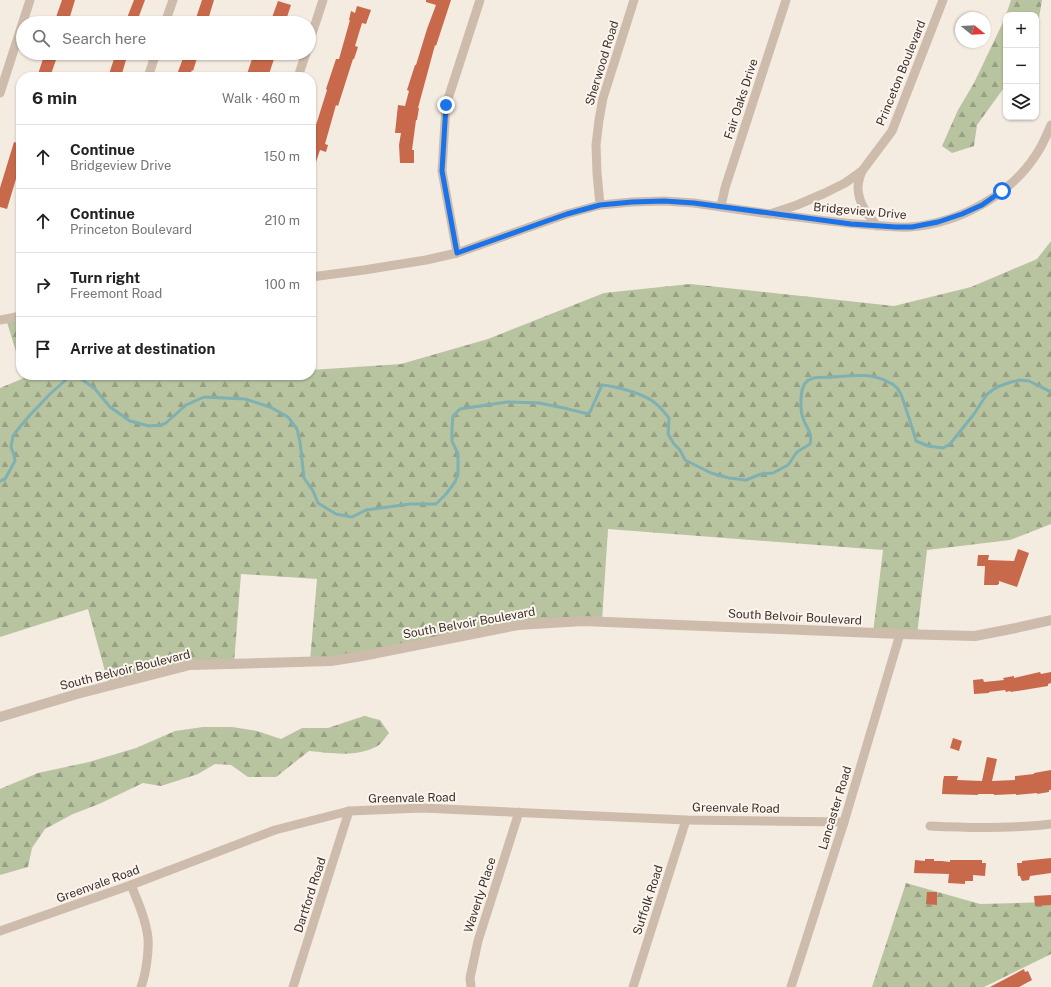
<!DOCTYPE html>
<meta charset="utf-8">
<style>
body{margin:0;font-family:"Public Sans",sans-serif;background:#f2f2f2;color:#222}
.controls{position:absolute;right:12px;top:12px;display:grid;overflow:hidden;border-radius:8px;box-shadow:0 1px 3px #0004}
.controls button{width:36px;height:36px;display:grid;place-items:center;padding:0;border:0;border-bottom:1px solid #e0e0e0;background:#fff;color:#222;font:20px sans-serif}
.compass{position:absolute;left:955px;top:12px;width:36px;height:36px;border-radius:50%;background:#fff;box-shadow:0 1px 3px #0004;rotate:108deg}
.stop{position:absolute;width:12px;height:12px;margin:-9px;border:3px solid #1a73e8;border-radius:50%;background:#fff}
.stop.end{background:#1a73e8;border-color:#fff;box-shadow:0 1px 4px #0008}
.list{margin:0;padding:0;list-style:none}
h2{display:flex;justify-content:space-between;align-items:center;height:52px;margin:0;padding:0 16px;font-size:17px}
h2 small{font-size:13px;font-weight:400;color:#767676}
.list li{display:grid;grid-template-columns:26px 1fr auto;gap:12px;align-items:center;box-sizing:border-box;height:64px;padding:0 16px;border-top:1px solid #e0e0e0}
.list b{display:block;font-size:15px;white-space:nowrap}
.list p{margin:0;font-size:13px;white-space:nowrap;color:#767676}
.list em{font-size:13px;font-style:normal;color:#767676}
.icon{flex:none;width:22px;height:22px;fill:none;stroke:currentColor;stroke-width:2;stroke-linecap:round;stroke-linejoin:round}
.map{position:relative;flex:none;width:1051px;height:987px;overflow:hidden}
.search{position:absolute;background:#fff;box-shadow:0 1px 3px #0004;left:16px;top:16px;width:300px;height:44px;display:flex;align-items:center;gap:10px;box-sizing:border-box;padding:0 14px;border-radius:22px;color:#767676;font-size:15px}
.panel{position:absolute;background:#fff;box-shadow:0 1px 3px #0004;left:16px;top:72px;width:300px;height:308px;border-radius:16px}
.map>svg:first-child{display:block}
.forest{fill:url(#forest-firs)}
.lines{fill:none;stroke-linecap:round;stroke-linejoin:round}
.stream{stroke:#7fb0b2;stroke-width:3}
.building{fill:#c8694b}
.minor{stroke:#cdbbac;stroke-width:9}
.tertiary{stroke:#cdbbac;stroke-width:10}
.route{stroke:#1a73e8;stroke-width:5}
.labels{text-anchor:middle;dominant-baseline:central;stroke-width:4;stroke-linejoin:round;paint-order:stroke}
.street-label{font-size:12px;fill:#3b302b;stroke:#fbf5ee}
</style>
<div class="map">
<svg width="1051" height="987" viewBox="0 0 1051 987">
<defs>
<pattern id="forest-firs" width="22" height="20" patternUnits="userSpaceOnUse"><rect width="22" height="20" fill="#b8c4a0"/><path d="M5 1l3.5 6h-7zM16 11l3.5 6h-7z" fill="#97a083"/></pattern>
</defs>
<rect width="100%" height="100%" fill="#f4ebe1"/>
<g class="forest">
<polygon points="1011,0 1042,0 1038,24 1036,27 1036,15 1006,15"/>
<polygon points="1006,16 1006,85 977,125 974,146 952,153 942,146 958,110 974,83"/>
<polygon points="1051,241 1051,524 1010,540 927,550 917,635 873,633 883,550 608,529 602,621 518,625 310,661 317,579 241,574 234,663 190,665 109,686 88,609 0,637 0,388 24,378 23,375 179,375 180,379 242,375 311,375 311,370 401,364 488,339 604,293 690,284 894,306 971,287 1037,259"/>
<polygon points="21,316 21,368 6,319"/>
<path d="M 364,716 L 380,720 L 389,733 C 386,736 383,742 379,745 C 358,758 332,753 309,751 L 276,777 L 248,777 L 231,765 L 215,764 L 198,774 L 161,786 L 143,783 L 99,804 L 73,814 L 45,829 L 32,848 L 28,867 L 0,875 L 0,789 L 38,773 L 89,762 L 136,748 L 175,731 L 203,727 L 232,727 L 257,731 L 281,739 L 302,728 L 328,728 Z"/>
<polygon points="906,883 980,904 1051,902 1051,954 984,987 872,987"/>
</g>
<g class="lines">
<path class="stream" d="M 0,481 L 5,479 L 15,461 L 14,455 L 11,447 L 13,436 L 19,428 L 30,415 L 50,394 L 68,378 L 75,377 L 80,378 L 95,389 L 110,407 L 130,421 L 149,426 L 161,425 L 166,423 L 186,405 L 204,397 L 245,399 L 270,407 L 288,417 L 297,429 L 300,442 L 304,478 L 313,491 L 318,503 L 336,514 L 352,517 L 366,510 L 410,504 L 436,504 L 446,494 L 455,482 L 458,474 L 458,454 L 452,441 L 452,428 L 453,416 L 460,409 L 507,402 L 539,403 L 564,408 L 588,414 L 590,412 L 602,385 C 615,386 640,393 651,400 C 658,404 664,412 669,418 L 668,434 L 674,444 L 680,450 L 685,460 L 711,473 L 729,478 L 746,480 L 761,474 L 773,473 L 788,465 L 797,452 L 810,444 C 813,431 806,429 803,418 C 800,410 800,393 804,385 C 809,375 823,378 832,377 C 851,376 870,372 888,382 C 891,383 894,385 896,387 C 901,391 903,400 905,406 C 909,418 913,429 916,441 L 928,446 L 943,448 L 950,444 L 974,414 L 987,394 L 997,387 L 1011,382 L 1020,380 L 1029,381 L 1051,392"/>
</g>
<g class="building">
<polygon points="62,0 75,0 68,23 54,23"/>
<polygon points="134,0 145,0 139,16 140,16 138,23 125,23"/>
<polygon points="202,0 214,0 207,23 201,23 195,21"/>
<polygon points="426,0 451,0 436,46 435,45 418,108 419,108 417,120 416,120 412,150 414,150 414,163 400,163 399,145 401,133 395,133 397,114 398,105 405,106 409,91 407,90 415,65 416,65 427,29 436,5 426,2"/>
<polygon points="278,1 291,5 285,23 270,23"/>
<polygon points="357,6 371,10 366,24 362,23 355,46 358,47 354,59 353,59 338,106 336,105 325,144 328,145 326,152 320,150 313,171 311,171 311,141 327,90 326,89 336,59 339,59 350,20 349,20 351,11 355,13"/>
<polygon points="45,53 57,57 50,77 37,77"/>
<polygon points="116,53 128,53 121,77 117,77 109,74"/>
<polygon points="185,53 193,53 198,55 193,71 192,70 189,77 176,77"/>
<polygon points="254,53 276,53 268,77 246,77"/>
<polygon points="14,142 21,144 21,162 7,209 0,207 0,188"/>
<polygon points="1018,549 1029,553 1017,587 999,581 999,584 998,584 998,585 984,585 985,566 977,566 978,555 989,555 988,560 1014,561"/>
<polygon points="1040,672 1041,674 1051,672 1051,683 1048,684 1048,686 1011,692 1010,691 1006,692 1005,690 989,692 989,693 974,694 973,680 983,679 984,682 1004,680 1003,678 1014,676 1014,678"/>
<polygon points="953,738 962,741 959,751 950,748"/>
<polygon points="987,757 997,759 992,781 1015,780 1015,776 1034,774 1034,773 1051,770 1051,790 1049,790 1049,792 1037,794 1037,793 1016,795 1016,794 994,795 994,794 978,794 978,795 942,794 943,781 944,776 958,776 957,780 982,781"/>
<polygon points="1051,858 1051,873 1030,876 1029,880 1022,881 1020,876 1018,876 1017,863 1022,863 1022,861"/>
<polygon points="925,859 934,859 934,861 942,861 950,862 950,860 982,860 982,863 986,863 985,876 973,875 973,881 965,881 965,884 948,883 949,874 914,873 915,860 925,861"/>
<polygon points="927,892 937,892 937,905 926,904"/>
<polygon points="1051,895 1051,905 1035,906 1034,896"/>
<polygon points="1024,969 1025,972 1028,971 1032,980 1019,987 990,987"/>
</g>
<g class="lines">
<g class="minor">
<polyline points="165,23 173,0"/>
<polyline points="309,43 323,0"/>
<polyline points="148,77 156,53"/>
<polyline points="298,77 306,53"/>
<polyline points="0,93 30,0"/>
<path d="M 862,171 C 860,176 858,182 858,187 C 858,203 867,214 877,226"/>
<polyline points="600,205 597,173 596,145 599,120 603,98 634,0"/>
<polyline points="721,206 725,188 786,0"/>
<path d="M 773,214 C 805,218 838,223 870,225 C 883,226 896,228 910,227 C 960,223 1013,194 1039,150 C 1044,142 1047,134 1051,125"/>
<polyline points="457,253 442,171 446,105 480,0"/>
<polyline points="311,277 364,270 426,260 457,253 544,222 567,214 600,205 632,202 664,201 694,203 770,214 797,205 825,193 845,183 862,171 892,131 943,0"/>
<polyline points="0,320 21,316"/>
<path d="M 930,826 C 970,828 1011,829 1051,824"/>
<path d="M 131,885 C 138,902 146,920 148,938 C 149,951 146,974 141,987"/>
<polyline points="0,931 131,885 275,830 349,811 422,808 686,820 844,822"/>
<polyline points="293,987 349,811"/>
<polyline points="471,987 470,978 478,941 519,812"/>
<polyline points="633,987 686,820"/>
<polyline points="791,987 844,822 900,634"/>
</g>
<polyline class="tertiary" points="0,717 77,694 190,665 331,661 362,656 518,625 583,621 900,634 975,636 1016,628 1051,620"/>
</g>
<g class="lines">
<polyline class="route" points="446,105 442,171 457,253 544,222 567,214 600,205 632,202 664,201 694,203 851,224 896,227 912,227 938,222 962,214 982,205 1002,191"/>
</g>
<g class="labels">
<g class="street-label">
<text transform="translate(602 63) rotate(-73)">Sherwood Road</text>
<text transform="translate(901 73) rotate(-68)">Princeton Boulevard</text>
<text transform="translate(741 99) rotate(-72)">Fair Oaks Drive</text>
<text transform="translate(860 211) rotate(5)">Bridgeview Drive</text>
<text transform="translate(795 617) rotate(3)">South Belvoir Boulevard</text>
<text transform="translate(469 623) rotate(-10)">South Belvoir Boulevard</text>
<text transform="translate(125 670) rotate(-14)">South Belvoir Boulevard</text>
<text transform="translate(412 798) rotate(-1)">Greenvale Road</text>
<text transform="translate(736 808) rotate(1)">Greenvale Road</text>
<text transform="translate(835 808) rotate(-73)">Lancaster Road</text>
<text transform="translate(98 884) rotate(-20)">Greenvale Road</text>
<text transform="translate(310 895) rotate(-72)">Dartford Road</text>
<text transform="translate(480 895) rotate(-72)">Waverly Place</text>
<text transform="translate(648 900) rotate(-72)">Suffolk Road</text>
</g>
</g>
</svg>
<div class="controls">
<button>+</button>
<button>−</button>
<button><svg class="icon" aria-label="layers" viewBox="0 0 24 24"><path d="M12 4l9 5-9 5-9-5zM3 14l9 5 9-5"/></svg></button>
</div>
<svg class="compass" viewBox="-18 -18 36 36"><path d="M0-13l5 13h-10z" fill="#e53935"/><path d="M0 13l5-13h-10z" fill="#767676"/></svg>
<div class="stop" style="left:1002px;top:191px"></div>
<div class="stop end" style="left:446px;top:105px"></div>
<div class="search"><svg class="icon" aria-label="search" viewBox="0 0 24 24"><circle cx="10" cy="10" r="6"/><path d="M15 15l6 6"/></svg>Search here</div>
<section class="panel">
<h2>6 min<small>Walk · 460 m</small></h2>
<ul class="list">
<li><svg class="icon" aria-label="ahead" viewBox="0 0 24 24"><path d="M12 20V5M6 11l6-6 6 6"/></svg><div><b>Continue</b><p>Bridgeview Drive</p></div><em>150 m</em></li>
<li><svg class="icon" aria-label="ahead" viewBox="0 0 24 24"><path d="M12 20V5M6 11l6-6 6 6"/></svg><div><b>Continue</b><p>Princeton Boulevard</p></div><em>210 m</em></li>
<li><svg class="icon" aria-label="right" viewBox="0 0 24 24"><path d="M7 20v-9h11M14 6l5 5-5 5"/></svg><div><b>Turn right</b><p>Freemont Road</p></div><em>100 m</em></li>
<li><svg class="icon" aria-label="arrive" viewBox="0 0 24 24"><path d="M6 21V4h12l-3 4 3 4H6"/></svg><div><b>Arrive at destination</b></div></li>
</ul>
</section>
</div>
